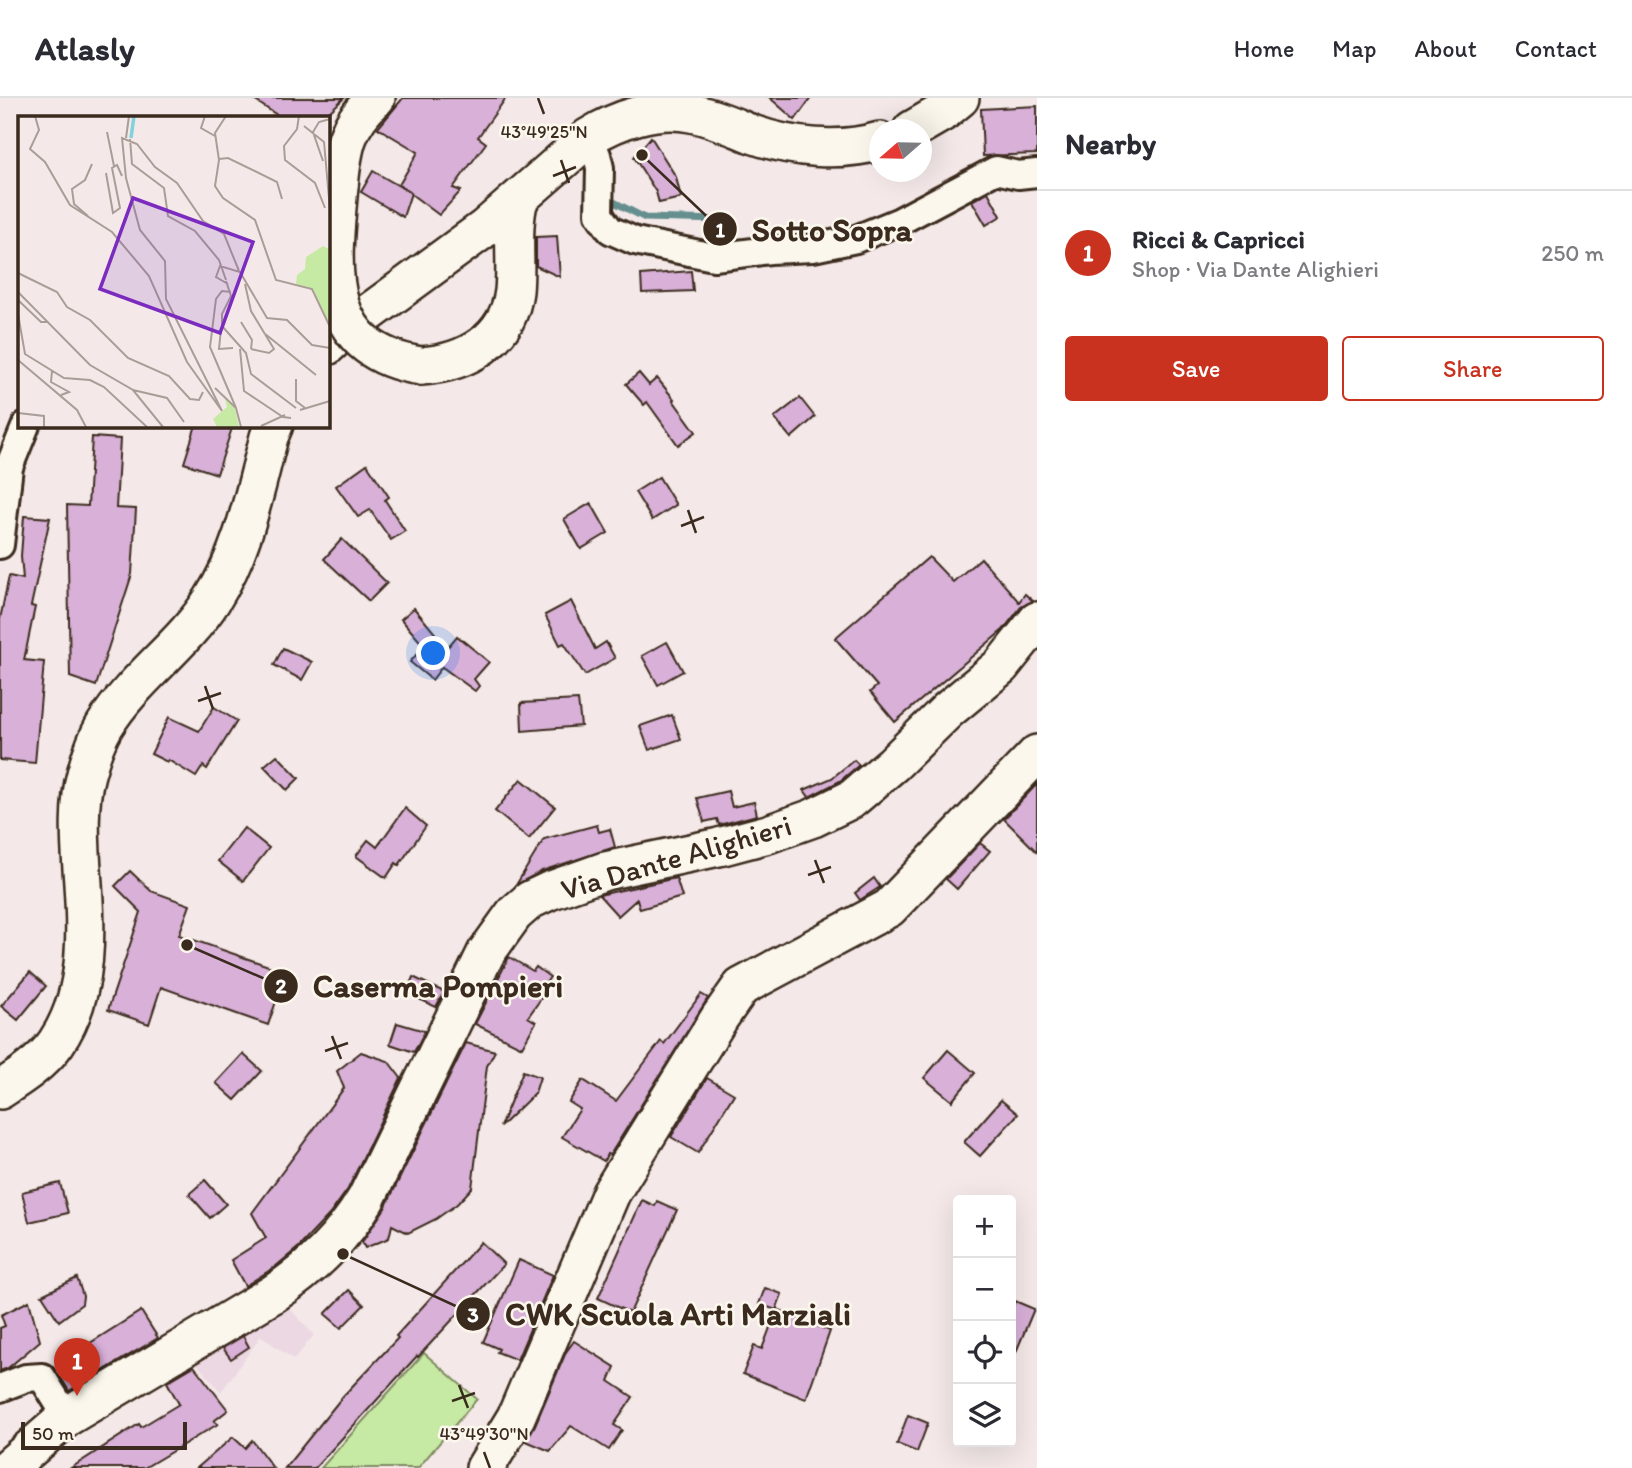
<!DOCTYPE html>
<meta charset="utf-8">
<style>
body{margin:0;font-family:Itim,sans-serif;background:#f7f7f7;color:#2b2b33}
.controls{position:absolute;right:21px;bottom:21px;display:grid;overflow:hidden;border-radius:7px;box-shadow:0 7px 28px #0002}
.controls button{width:63px;height:63px;display:grid;place-items:center;padding:0;border:0;border-bottom:2px solid #e1e1e2;background:#fff;color:#2b2b33;font:35px sans-serif}
.compass{position:absolute;left:869px;top:21px;width:63px;height:63px;border-radius:50%;background:#fff;box-shadow:0 7px 28px #0002;rotate:250deg}
.scale{position:absolute;left:21px;bottom:18px;width:166px;box-sizing:border-box;padding-left:7px;border:4px solid #3b2a1e;border-top:0;font-size:19px;line-height:24px;white-space:nowrap;color:#3b2a1e;-webkit-text-stroke:5px #fbf7ec;paint-order:stroke}
.you{position:absolute;left:434px;top:556px;width:24px;height:24px;margin:-18px;border:5px solid #fff;border-radius:50%;background:#1a73e8;box-shadow:0 0 0 10px #1a73e833}
.badge{display:grid;place-items:center;width:46px;height:46px;border-radius:50%;background:#c8321e;color:#fff;font-size:23px;font-weight:700}
.pin{position:absolute;translate:-50% -58px;filter:drop-shadow(0 2px 4px #0008)}
.pin::after{content:'';position:absolute;top:37px;width:24px;height:21px;background:inherit;clip-path:polygon(0 0,100% 0,50% 100%)}
.list{margin:0;padding:0;list-style:none}
h2{display:flex;justify-content:space-between;align-items:center;height:91px;margin:0;padding:0 28px;font-size:30px}
h2 small{font-size:23px;font-weight:400;color:#7c7c81}
.list li{display:grid;grid-template-columns:46px 1fr auto;gap:21px;align-items:center;box-sizing:border-box;height:126px;padding:0 28px;border-top:2px solid #e1e1e2}
.list b{display:block;font-size:26px;white-space:nowrap}
.list p{margin:0;font-size:23px;white-space:nowrap;color:#7c7c81}
.list em{font-size:23px;font-style:normal;color:#7c7c81}
.actions{display:flex;gap:14px;padding:21px 28px}
.actions a{flex:1;padding:16px 0;border:2px solid #c8321e;border-radius:7px;text-align:center;font-size:24px;color:#c8321e}
.actions .main{background:#c8321e;color:#fff}
.icon{flex:none;width:38px;height:38px;fill:none;stroke:currentColor;stroke-width:2;stroke-linecap:round;stroke-linejoin:round}
.map{position:relative;flex:none;width:1037px;height:1370px;overflow:hidden}
header{display:flex;align-items:center;gap:42px;box-sizing:border-box;height:98px;padding:0 35px;background:#fff;border-bottom:2px solid #e1e1e2}
header strong{font-size:33px}
nav{display:flex;gap:38px;margin-inline-start:auto;font-size:24px}
main{display:flex}
aside{flex:1;background:#fff}
.map>svg:first-child{display:block}
.built{fill:#ecd8e3}
.green{fill:#c6eaa4;stroke:#808a61;stroke-width:2}
.lines{fill:none;stroke-linecap:round;stroke-linejoin:round}
.stream{stroke:#658f8f;stroke-width:7}
.building{fill:#d8b0d8;stroke:#3b2a1e;stroke-width:2}
.street-casing{stroke:#3b2a1e;stroke-width:32}
.secondary-casing{stroke:#3b2a1e;stroke-width:42}
.street{stroke:#fbf7ec;stroke-width:26}
.secondary{stroke:#fbf7ec;stroke-width:37}
.secondary-bridge-casing{stroke:#3b2a1e;stroke-width:42;stroke-linecap:butt}
.secondary-bridge{stroke:#fbf7ec;stroke-width:37}
.ticks{fill:none;stroke:#3b2a1e;stroke-width:2.5}
.labels{text-anchor:middle;dominant-baseline:central;stroke-width:5;stroke-linejoin:round;paint-order:stroke}
.street-label{font-size:30px;fill:#3b2a1e;stroke:#fbf7ec}
.inset-river{fill:none;stroke:#81d2da;stroke-width:3.5}
.inset-road{fill:none;stroke:#aa9d97;stroke-width:2}
.view{fill:#7b2cbf;fill-opacity:0.15;stroke:#7b2cbf;stroke-width:3.5}
.inset-edge{fill:none;stroke:#3b2a1e;stroke-width:3.5}
.ticks-label{font-size:18px;text-anchor:middle;fill:#3b2a1e;stroke:#fbf7ec;stroke-width:5;stroke-linejoin:round;paint-order:stroke}
.leader{fill:none;stroke:#3b2a1e;stroke-width:2.5}
.callout-dot{fill:#3b2a1e;stroke:#fbf7ec;stroke-width:2.5}
.mark-label{font-size:21px;text-anchor:middle;font-weight:bold;fill:#fff}
.callout-label{font-size:32px;text-anchor:middle;font-weight:bold;fill:#3b2a1e;stroke:#fbf7ec;stroke-width:5;stroke-linejoin:round;paint-order:stroke}
</style>
<header>
<strong>Atlasly</strong>
<nav><a>Home</a><a>Map</a><a>About</a><a>Contact</a></nav>
</header>
<main>
<div class="map">
<svg width="1037" height="1370" viewBox="0 0 1037 1370">
<rect width="100%" height="100%" fill="#f4e9e8"/>
<filter id="ink" filterUnits="userSpaceOnUse"><feTurbulence type="fractalNoise" baseFrequency=".0143" numOctaves="2"/><feDisplacementMap in="SourceGraphic" scale="14" xChannelSelector="R" yChannelSelector="G"/><feConvolveMatrix kernelMatrix="1 2 1 2 8 2 1 2 1" color-interpolation-filters="sRGB"/></filter>
<g filter="url(#ink)">
<polygon class="built" points="278,1198 314,1237 294,1262 261,1238 221,1294 188,1255"/>
<polygon class="green" points="424,1255 477,1301 418,1370 321,1370"/>
<g class="lines">
<polyline class="stream" points="614,104 645,120 721,122"/>
</g>
<g class="building">
<polygon points="251,0 344,0 324,19 280,19"/>
<polygon points="403,0 506,0 478,39 486,45 453,90 461,93 439,117 399,87 418,54 378,30"/>
<polygon points="770,0 811,0 795,22"/>
<polygon points="1037,8 1037,56 983,58 981,11"/>
<polygon points="651,39 676,79 681,100 659,105 656,94 634,59"/>
<polygon points="373,73 411,95 403,119 361,94"/>
<polygon points="988,94 1001,118 986,127 972,103"/>
<polygon points="557,138 560,179 536,168 536,139"/>
<polygon points="691,173 693,193 642,195 641,177"/>
<polygon points="639,275 649,287 657,280 674,301 673,302 696,334 678,347 647,304 644,307 626,286"/>
<polygon points="800,300 815,319 791,340 774,320"/>
<polygon points="196,327 233,327 217,376 184,365"/>
<polygon points="92,339 120,341 116,410 136,411 132,476 96,588 70,579 67,407 88,408"/>
<polygon points="367,366 389,399 385,402 405,433 391,442 370,412 358,419 336,388"/>
<polygon points="659,379 676,407 652,422 635,394"/>
<polygon points="591,405 608,435 581,451 564,421"/>
<polygon points="24,418 50,420 31,508 35,509 24,562 44,564 35,665 0,662 0,521 9,478 23,481 21,458"/>
<polygon points="342,441 387,485 369,503 324,461"/>
<polygon points="929,459 953,484 981,460 1019,504 1025,496 1033,503 1021,509 1003,532 895,624 870,594 877,588 835,540"/>
<polygon points="571,503 595,551 606,544 615,560 585,577 564,545 560,547 545,517"/>
<polygon points="414,510 447,550 457,538 489,564 474,581 479,588 475,593 442,569 432,582 410,564 424,548 401,521"/>
<polygon points="667,544 683,573 658,587 642,558"/>
<polygon points="283,550 312,564 302,582 274,567"/>
<polygon points="578,602 581,628 522,633 521,605"/>
<polygon points="214,609 237,623 207,671 203,668 196,679 168,662 167,664 151,656 169,619 199,633"/>
<polygon points="672,617 681,641 649,652 640,628"/>
<polygon points="277,657 299,680 287,692 264,668"/>
<polygon points="854,662 859,667 840,683 809,699 804,692 832,680"/>
<polygon points="521,681 555,709 529,741 495,713"/>
<polygon points="1037,686 1037,754 1004,721"/>
<polygon points="728,693 732,709 754,704 757,717 719,727 717,721 704,724 697,700"/>
<polygon points="405,710 426,728 399,767 396,765 386,780 356,758 368,742 377,749"/>
<polygon points="597,727 599,734 610,731 615,749 542,773 516,787 544,741"/>
<polygon points="244,730 269,750 243,783 218,763"/>
<polygon points="980,745 990,753 957,791 946,781"/>
<polygon points="130,773 151,793 190,807 179,837 286,874 268,927 161,889 149,926 108,912 141,814 115,788"/>
<polygon points="676,780 682,799 640,811 637,801 618,818 599,797"/>
<polygon points="874,780 880,789 860,802 855,795"/>
<polygon points="509,859 533,873 536,869 550,879 541,892 545,895 528,919 536,924 522,949 475,926"/>
<polygon points="30,874 46,888 18,922 1,908"/>
<polygon points="413,879 444,894 436,909 406,895"/>
<polygon points="701,896 708,900 610,1057 607,1056 604,1063 562,1039 580,1011 569,1004 583,982 616,1003 661,943 664,946"/>
<polygon points="397,925 425,933 414,954 390,946"/>
<polygon points="466,945 495,953 487,968 472,1090 457,1106 436,1121 408,1135 392,1127 389,1140 365,1150 362,1144 385,1110"/>
<polygon points="948,952 975,975 952,1003 924,980"/>
<polygon points="361,954 388,963 401,980 348,1091 330,1116 299,1149 275,1169 245,1188 231,1162 266,1140 252,1115 344,990 337,973"/>
<polygon points="243,956 262,973 235,1002 216,985"/>
<polygon points="523,973 540,979 535,995 500,1029"/>
<polygon points="707,980 734,996 698,1055 671,1039"/>
<polygon points="1001,1002 1018,1016 980,1058 964,1044"/>
<polygon points="205,1082 226,1106 210,1120 189,1096"/>
<polygon points="60,1085 68,1115 29,1124 22,1094"/>
<polygon points="642,1102 655,1108 657,1103 677,1112 630,1215 598,1200"/>
<polygon points="481,1144 504,1166 418,1259 417,1258 315,1370 285,1370 343,1298 398,1240 396,1238"/>
<polygon points="519,1162 553,1177 517,1262 497,1254 499,1251 483,1244"/>
<polygon points="77,1180 83,1198 82,1206 59,1223 42,1197"/>
<polygon points="765,1190 782,1196 776,1212 759,1206"/>
<polygon points="349,1192 364,1207 341,1230 325,1216"/>
<polygon points="29,1203 40,1243 8,1270 0,1273 0,1230 5,1228 1,1217"/>
<polygon points="1015,1203 1034,1211 1011,1266 1011,1213"/>
<polygon points="777,1211 830,1233 806,1301 743,1276 754,1248 762,1251"/>
<polygon points="141,1213 158,1240 69,1293 61,1280 87,1264 79,1252"/>
<polygon points="243,1238 249,1249 231,1261 223,1250"/>
<polygon points="574,1243 615,1269 609,1283 633,1299 614,1327 622,1332 609,1352 571,1328 550,1353 526,1343 535,1327 566,1254"/>
<polygon points="194,1268 228,1312 214,1323 218,1326 144,1370 71,1370 139,1326 141,1329 179,1306 167,1284"/>
<polygon points="908,1317 928,1325 917,1354 897,1346"/>
<polygon points="233,1339 245,1350 252,1342 273,1370 197,1370"/>
</g>
<g class="lines">
<g class="street-casing">
<g id="street">
<polyline points="589,39 597,57 600,70 599,116 610,132 635,143 714,159 770,152 813,150 856,141 900,123 996,72 1018,77 1037,75"/>
<polyline points="0,447 9,369 26,327"/>
<polyline points="0,1290 26,1280 42,1279 67,1319"/>
</g>
</g>
<g class="secondary-casing">
<g id="secondary">
<polyline points="912,32 943,14 960,0"/>
<path d="M 339,88 C 343,49 346,27 376,0"/>
<path d="M 327,248 L 340,236 L 485,130 L 589,39 C 618,21 656,8 691,15 C 713,19 732,28 752,36 C 791,50 839,55 880,43"/>
<path d="M 421,268 C 466,265 508,242 514,193 C 517,162 511,132 519,101"/>
<path d="M 0,992 C 20,979 42,965 56,945 C 91,894 86,829 82,771 C 80,742 78,704 86,676 C 90,661 97,640 105,627 C 134,580 182,549 212,502 C 244,452 254,396 269,339 L 274,327"/>
<path d="M 8,1370 L 67,1319 L 273,1196 C 312,1170 342,1141 366,1101 L 486,855 L 514,816 L 530,802 L 549,793 L 605,773 L 719,749 L 768,736 L 813,720 L 852,701 L 893,666 L 948,612 L 1001,568 L 1037,523"/>
<polyline points="485,1370 516,1319 611,1095 720,919 741,889 889,810 1037,656"/>
</g>
</g>
<use href="#street" class="street"/>
<use href="#secondary" class="secondary"/>
<g class="secondary-bridge-casing">
<path id="secondary-bridge" d="M 339,88 C 332,167 318,252 421,268"/>
</g>
<use href="#secondary-bridge" class="secondary-bridge"/>
</g>
</g>
<path class="ticks" d="M 538,0 L 544,16M 561,62 L 569,85M 553,78 L 576,69M 688,412 L 696,435M 681,428 L 704,419M 205,588 L 213,611M 198,603 L 221,595M 815,762 L 824,785M 808,777 L 831,769M 332,938 L 341,961M 325,953 L 348,945M 459,1287 L 468,1310M 452,1303 L 475,1295M 484,1354 L 490,1370"/>
<g class="labels">
<g class="street-label">
<text transform="translate(676 759) rotate(-16)">Via Dante Alighieri</text>
</g>
</g>
<g transform="translate(18 18)">
<rect width="312" height="312" fill="#f4e9e8"/>
<path d="M 305,130 L 311,133 L 311,210 L 296,175 L 278,168 L 279,159 L 287,153 L 288,141 ZM 206,279 L 217,292 L 221,311 L 199,311 L 195,303 L 209,291 Z" fill="#c6eaa4"/>
<path class="inset-river" d="M 113,22 L 116,0"/>
<path class="inset-road" d="M 17,0 L 21,14 L 12,33 L 27,46 L 52,89 L 94,116 L 131,160 L 169,246 L 204,295 L 148,183 L 147,145 L 122,114 L 108,62 L 104,22 L 119,28 L 137,51 L 159,67 L 185,105 L 206,118 L 221,155M 187,0 L 183,12 L 197,20M 208,0 L 197,17 L 201,44 L 197,70 L 205,82 L 237,104 L 258,164 L 294,173 L 312,211M 281,0 L 279,13 L 266,30 L 267,44 L 297,67 L 307,92M 286,10 L 306,26 L 312,94M 89,16 L 96,50M 108,22 L 111,0M 112,23 L 114,48 L 146,72 L 150,100 L 177,115 L 201,144 L 208,164M 201,43 L 210,42 L 259,66 L 264,83M 305,45 L 295,16 L 301,6 L 312,3M 88,57 L 95,97 L 102,92 L 94,52 L 99,49 L 104,60M 70,100 L 56,88 L 54,73 L 67,64 L 74,48M 0,157 L 39,176 L 49,191 L 72,204 L 110,242 L 151,260 L 172,283 L 181,284 L 185,276M 208,165 L 213,180 L 204,198 L 204,210 L 228,237 L 233,258 L 278,292M 210,168 L 198,161 L 202,150 L 222,156 L 249,202 L 269,204 L 294,229 L 312,232M 227,168 L 233,195 L 256,233 L 251,237 L 233,233M 0,176 L 72,249 L 115,274 L 145,311M 213,176 L 204,175 L 198,183 L 192,231 L 218,292M 0,184 L 23,206 L 30,206M 0,198 L 7,238 L 46,262 L 72,264 L 86,271 L 129,311M 223,206 L 234,224 L 233,233M 203,213 L 201,233 L 215,232M 246,217 L 298,259M 222,233 L 226,275 L 265,301 L 273,302M 0,244 L 59,294 L 68,311M 34,255 L 33,266 L 51,276 L 43,279M 278,263 L 278,285 L 287,292M 197,272 L 218,292 L 223,311M 115,274 L 149,282 L 166,306M 282,294 L 312,285M 0,297 L 26,300 L 26,311M 243,310 L 267,299"/>
<path class="view" d="M 115,82 L 235,126 L 202,217 L 82,173 Z"/>
<rect width="312" height="312" class="inset-edge"/>
</g>
<g class="ticks-label">
<text x="544" y="40">43°49'25"N</text>
<text x="484" y="1342">43°49'30"N</text>
</g>
<path class="leader" d="M642 57L720 131M187 847L281 888M343 1156L473 1216"/>
<g class="callout-dot">
<circle cx="642" cy="57" r="7"/>
<circle cx="187" cy="847" r="7"/>
<circle cx="343" cy="1156" r="7"/>
<circle cx="720" cy="131" r="18"/>
<circle cx="281" cy="888" r="18"/>
<circle cx="473" cy="1216" r="18"/>
</g>
<g class="mark-label">
<text x="720" y="139">1</text>
<text x="281" y="895">2</text>
<text x="473" y="1224">3</text>
</g>
<g class="callout-label">
<text x="832" y="143">Sotto Sopra</text>
<text x="438" y="899">Caserma Pompieri</text>
<text x="678" y="1227">CWK Scuola Arti Marziali</text>
</g>
</svg>
<div class="controls">
<button>+</button>
<button>−</button>
<button><svg class="icon" aria-label="locate" viewBox="0 0 24 24"><circle cx="12" cy="12" r="6"/><path d="M12 2v4M12 18v4M2 12h4M18 12h4"/></svg></button>
<button><svg class="icon" aria-label="layers" viewBox="0 0 24 24"><path d="M12 4l9 5-9 5-9-5zM3 14l9 5 9-5"/></svg></button>
</div>
<svg class="compass" viewBox="-18 -18 36 36"><path d="M0-13l5 13h-10z" fill="#e53935"/><path d="M0 13l5-13h-10z" fill="#7c7c81"/></svg>
<div class="scale">50 m</div>
<div class="you"></div>
<div class="pin badge" style="left:77px;top:1298px">1</div>
</div>
<aside>
<h2>Nearby<small></small></h2>
<ul class="list">
<li><span class="badge">1</span><div><b>Ricci &amp; Capricci</b><p>Shop · Via Dante Alighieri</p></div><em>250 m</em></li>
</ul>
<div class="actions"><a class="main">Save</a><a>Share</a></div>
</aside>
</main>
